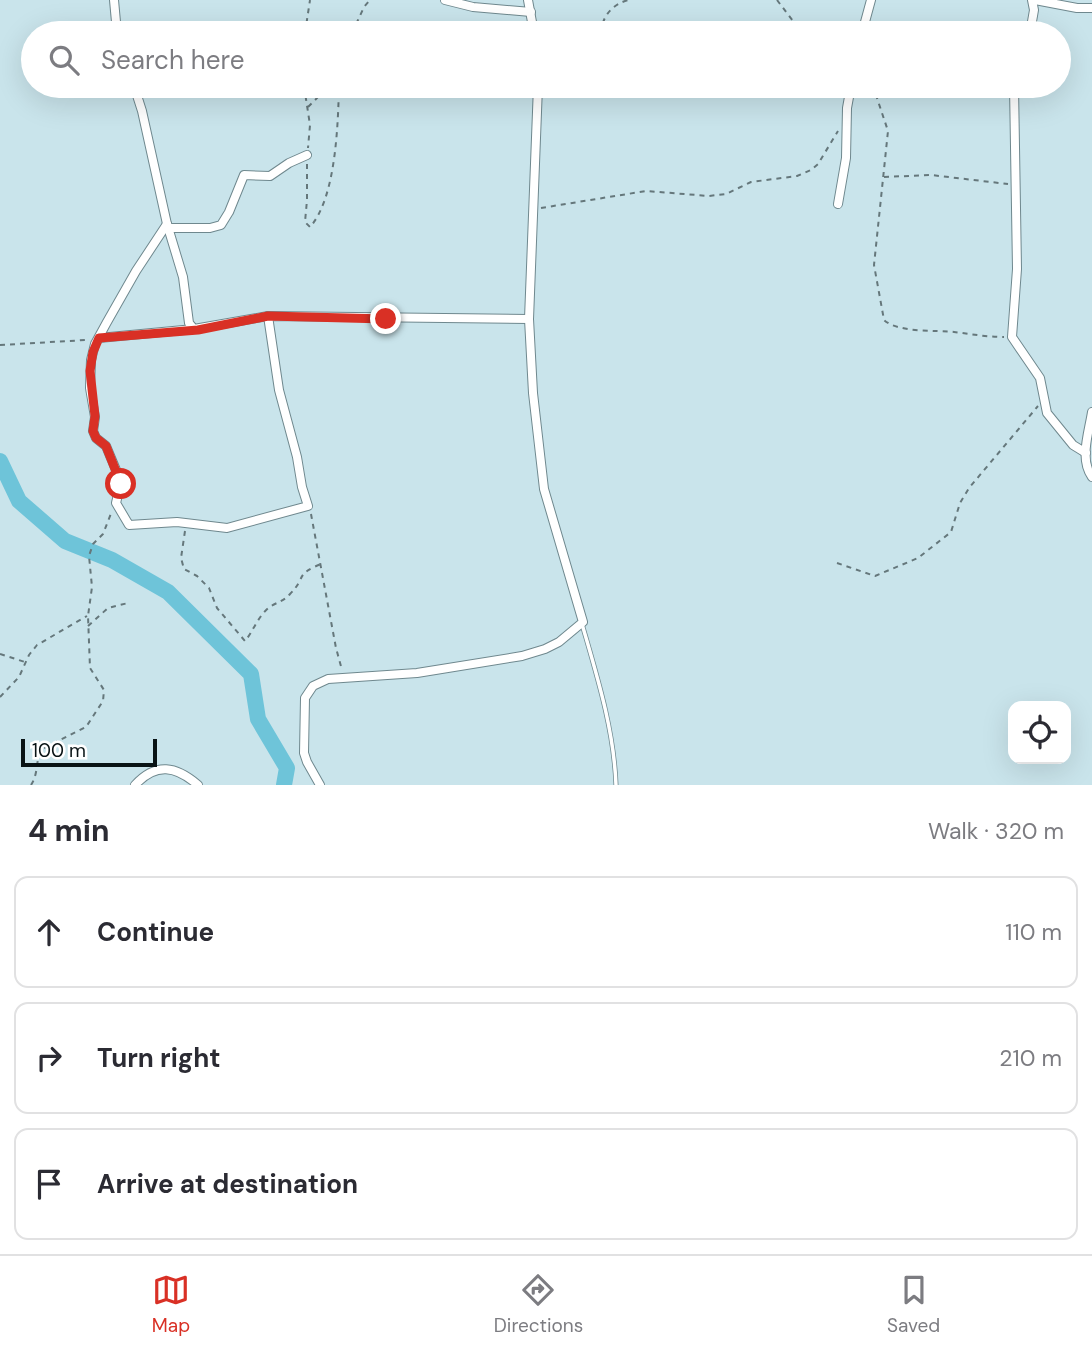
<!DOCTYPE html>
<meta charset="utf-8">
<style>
body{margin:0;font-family:"DM Sans",sans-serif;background:#f7f7f7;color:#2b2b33}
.controls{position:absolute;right:21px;bottom:21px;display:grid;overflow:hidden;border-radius:14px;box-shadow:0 7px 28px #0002}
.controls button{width:63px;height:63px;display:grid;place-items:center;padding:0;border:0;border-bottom:2px solid #e1e1e2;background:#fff;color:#2b2b33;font:35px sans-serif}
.scale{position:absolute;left:21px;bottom:18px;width:136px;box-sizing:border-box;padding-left:7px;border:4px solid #091315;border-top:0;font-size:19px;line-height:24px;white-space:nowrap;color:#091315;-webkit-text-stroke:5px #fff;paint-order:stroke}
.stop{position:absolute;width:21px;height:21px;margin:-16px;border:5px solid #d93025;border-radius:50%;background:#fff}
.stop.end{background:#d93025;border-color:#fff;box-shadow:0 2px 7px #0008}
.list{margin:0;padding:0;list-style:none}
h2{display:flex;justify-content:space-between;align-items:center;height:91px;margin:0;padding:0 28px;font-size:30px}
h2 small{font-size:23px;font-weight:400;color:#7c7c81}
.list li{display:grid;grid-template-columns:46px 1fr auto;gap:21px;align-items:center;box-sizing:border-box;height:112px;margin:0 14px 14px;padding:0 14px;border:2px solid #e1e1e2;border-radius:14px}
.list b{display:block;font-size:26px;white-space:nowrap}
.list em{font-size:23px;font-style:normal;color:#7c7c81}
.icon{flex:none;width:38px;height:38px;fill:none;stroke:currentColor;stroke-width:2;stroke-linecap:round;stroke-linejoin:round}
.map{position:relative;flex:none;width:1092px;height:785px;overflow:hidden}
.search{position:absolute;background:#fff;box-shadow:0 7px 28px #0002;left:21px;right:21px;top:21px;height:77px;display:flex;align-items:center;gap:18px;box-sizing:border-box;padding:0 24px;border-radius:38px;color:#7c7c81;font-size:26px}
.sheet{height:469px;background:#fff}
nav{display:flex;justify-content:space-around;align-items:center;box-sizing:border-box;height:98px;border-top:2px solid #e1e1e2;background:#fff;font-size:19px;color:#7c7c81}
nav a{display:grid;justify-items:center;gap:4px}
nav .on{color:#d93025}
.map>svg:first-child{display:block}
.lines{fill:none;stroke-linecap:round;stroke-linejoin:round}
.river{stroke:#6ec4d9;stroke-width:16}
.lane-casing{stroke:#6f888e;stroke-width:5}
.street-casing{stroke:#6f888e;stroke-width:10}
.path{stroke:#65777b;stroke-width:2;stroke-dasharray:5 5;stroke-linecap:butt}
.lane{stroke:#fff;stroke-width:3.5}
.street{stroke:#fff;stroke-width:8}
.route{stroke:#d93025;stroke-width:9}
</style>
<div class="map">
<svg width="1092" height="785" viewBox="0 0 1092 785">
<rect width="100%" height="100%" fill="#c9e4eb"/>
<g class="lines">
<polyline class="river" points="0,461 19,501 65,541 112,560 168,592 251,674 258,719 287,768 284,785"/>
<g class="lane-casing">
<path id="lane" d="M 582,624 C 597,676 614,730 616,785"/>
</g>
<g class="street-casing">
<g id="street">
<polyline points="114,0 117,33"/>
<polyline points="445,0 473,7 531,12"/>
<polyline points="528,0 534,33"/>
<polyline points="1035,0 1077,8 1092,8"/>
<polyline points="862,33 871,0"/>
<polyline points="1030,33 1034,10 1032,0"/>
<polyline points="134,86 142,111 167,224 183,277 189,323 194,329 268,316 529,319"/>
<polyline points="1014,86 1017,269 1012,337 1040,378 1047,413 1073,445 1086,453"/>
<polyline points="838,204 846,158 847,108 851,86"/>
<polyline points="167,224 136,271 107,322 95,344 91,360 90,388 95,417 93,431 96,438 106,446 121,482 116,503 129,525 177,522 227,528 308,506 302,487 297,457 279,390 268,316"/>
<polyline points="168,228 210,228 221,225 229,212 244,175 270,176 289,163 307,155"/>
<polyline points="99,338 194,329"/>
<path d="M 1092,412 C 1089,432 1079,459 1092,477"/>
<path d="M 135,785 C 156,762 176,766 198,785"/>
<polyline points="320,785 307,762 304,753 305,698 313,686 328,679 417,673 522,656 545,649 559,642 583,622 544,489 533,393 529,319 538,86"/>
</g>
</g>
<g class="path">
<polyline points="777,0 796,25 818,33"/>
<polyline points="305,33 310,0"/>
<polyline points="352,33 364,7 370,0"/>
<path d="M 601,33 C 602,17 611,5 628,0"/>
<polyline points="304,86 310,125 308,148"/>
<path d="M 870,86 L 876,95 L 888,131 L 874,265 L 884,320 C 898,333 936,330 954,332 C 971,334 987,337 1004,337"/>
<polyline points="308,107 329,86"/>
<path d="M 307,164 L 307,200 L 305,222 L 310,227 C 336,198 338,124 339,86"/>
<polyline points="884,177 931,175 1008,184"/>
<polyline points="541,208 646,191 709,196 726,194 751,182 797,176 811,170 818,164 838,131"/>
<polyline points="0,345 86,340"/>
<polyline points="311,514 336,648 342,670"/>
<path d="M 185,531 L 181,558 L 184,569 L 197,576 L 209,588 L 217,608 L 245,641 C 253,632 258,615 271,606 C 278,602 284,601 290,594 C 307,577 294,575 321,564"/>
<polyline points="837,563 875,576 918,558 951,532 960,503 969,488 1038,406"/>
<polyline points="88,626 108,608 128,603"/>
<polyline points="0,654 25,662"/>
<polyline points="0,697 19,677 29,655 37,645 87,616"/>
<path d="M 31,785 C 39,773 35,760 42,749 L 86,727 L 103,701 L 104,690 L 90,668 L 88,616 L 92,587 L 89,556 L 93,544 L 103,534 L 112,511"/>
</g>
<use href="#lane" class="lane"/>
<use href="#street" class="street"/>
</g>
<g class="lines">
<polyline class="route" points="121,484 106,446 96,438 93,431 95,416 90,371 93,352 99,338 198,330 268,316 386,319"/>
</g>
</svg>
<div class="controls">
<button><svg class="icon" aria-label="locate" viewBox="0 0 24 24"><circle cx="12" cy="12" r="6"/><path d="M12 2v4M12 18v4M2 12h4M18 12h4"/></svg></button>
</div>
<div class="scale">100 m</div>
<div class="stop" style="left:121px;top:484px"></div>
<div class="stop end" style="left:386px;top:319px"></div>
<div class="search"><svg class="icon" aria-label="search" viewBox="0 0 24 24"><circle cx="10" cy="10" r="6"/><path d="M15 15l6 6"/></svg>Search here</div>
</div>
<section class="sheet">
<h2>4 min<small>Walk · 320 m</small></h2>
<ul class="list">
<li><svg class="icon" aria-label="ahead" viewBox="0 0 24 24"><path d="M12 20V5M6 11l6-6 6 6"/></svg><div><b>Continue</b></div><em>110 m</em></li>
<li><svg class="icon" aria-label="right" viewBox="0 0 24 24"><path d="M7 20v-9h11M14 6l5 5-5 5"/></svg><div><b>Turn right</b></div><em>210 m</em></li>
<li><svg class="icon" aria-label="arrive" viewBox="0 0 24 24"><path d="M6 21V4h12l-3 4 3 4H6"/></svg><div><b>Arrive at destination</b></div></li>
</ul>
</section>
<nav>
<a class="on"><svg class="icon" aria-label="map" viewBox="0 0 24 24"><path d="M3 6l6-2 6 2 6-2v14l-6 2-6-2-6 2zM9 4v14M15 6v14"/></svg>Map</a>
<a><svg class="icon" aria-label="directions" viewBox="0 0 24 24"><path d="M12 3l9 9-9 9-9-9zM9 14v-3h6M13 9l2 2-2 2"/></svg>Directions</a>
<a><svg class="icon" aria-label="saved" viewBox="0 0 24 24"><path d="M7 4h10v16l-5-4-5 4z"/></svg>Saved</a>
</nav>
